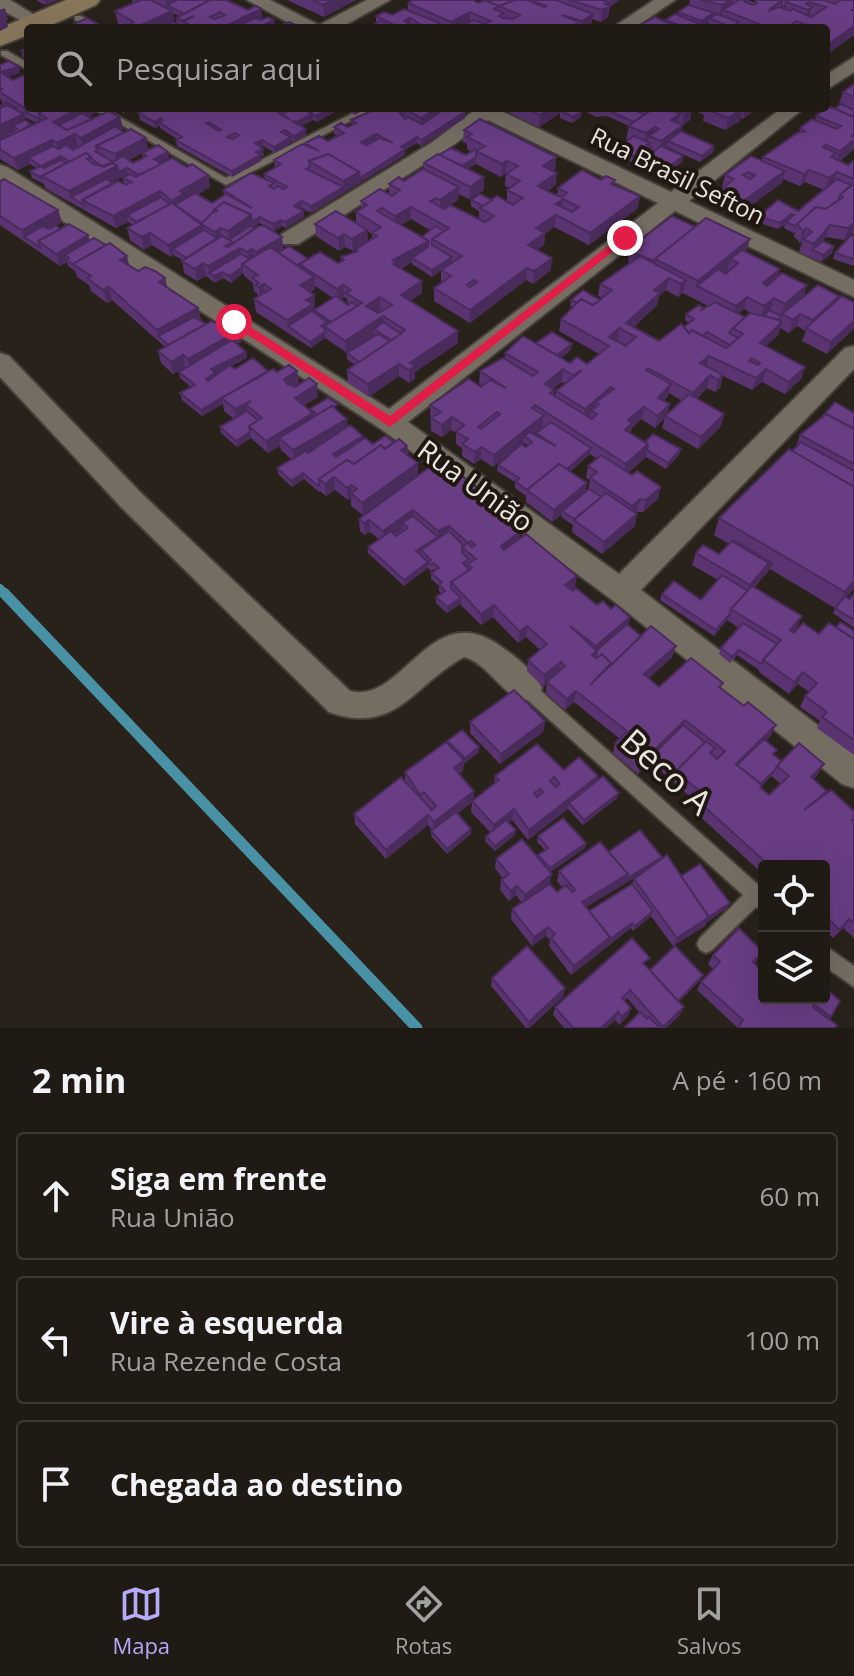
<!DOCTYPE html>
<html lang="pt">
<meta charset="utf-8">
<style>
body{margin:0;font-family:"Open Sans",sans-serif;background:#27231d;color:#f1f3f6}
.controls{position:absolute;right:24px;bottom:24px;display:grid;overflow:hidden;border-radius:8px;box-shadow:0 8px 32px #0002}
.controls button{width:72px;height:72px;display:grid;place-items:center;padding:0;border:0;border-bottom:2px solid #3c3834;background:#1f1a14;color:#f1f3f6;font:40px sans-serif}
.stop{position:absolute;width:24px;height:24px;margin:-18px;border:6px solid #e11d48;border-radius:50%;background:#fff}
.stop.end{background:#e11d48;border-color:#fff;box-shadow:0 2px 8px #0008}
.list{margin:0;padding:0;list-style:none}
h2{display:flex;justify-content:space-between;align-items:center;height:104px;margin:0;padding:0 32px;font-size:34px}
h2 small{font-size:26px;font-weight:400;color:#a1a1a0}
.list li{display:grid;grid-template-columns:52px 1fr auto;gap:24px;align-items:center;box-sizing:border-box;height:128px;margin:0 16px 16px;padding:0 16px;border:2px solid #3c3834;border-radius:8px}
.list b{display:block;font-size:30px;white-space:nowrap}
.list p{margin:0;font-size:26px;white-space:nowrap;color:#a1a1a0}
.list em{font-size:26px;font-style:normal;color:#a1a1a0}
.icon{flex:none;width:44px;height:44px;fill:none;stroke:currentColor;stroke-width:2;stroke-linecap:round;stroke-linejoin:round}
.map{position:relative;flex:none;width:854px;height:1028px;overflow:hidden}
.search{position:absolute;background:#1f1a14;box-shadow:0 8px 32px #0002;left:24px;right:24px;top:24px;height:88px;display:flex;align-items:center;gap:20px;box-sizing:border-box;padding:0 28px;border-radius:8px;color:#a1a1a0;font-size:30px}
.sheet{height:536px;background:#1f1a14}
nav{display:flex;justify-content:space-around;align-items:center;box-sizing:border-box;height:112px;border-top:2px solid #3c3834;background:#1f1a14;font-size:22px;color:#a1a1a0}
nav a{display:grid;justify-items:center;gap:4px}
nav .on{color:#b5acf9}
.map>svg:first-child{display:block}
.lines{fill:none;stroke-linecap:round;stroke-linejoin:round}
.stream-far1{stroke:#4992a6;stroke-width:8}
.stream{stroke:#4992a6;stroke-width:11}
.lane-casing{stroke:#463f39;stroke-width:4}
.street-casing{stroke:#463f39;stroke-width:4}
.secondary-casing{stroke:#463f39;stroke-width:4}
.lane{fill:#756c62;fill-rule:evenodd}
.street{fill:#756c62;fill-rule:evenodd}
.secondary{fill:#87765a;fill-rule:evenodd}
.wall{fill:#593471;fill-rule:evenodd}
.shaded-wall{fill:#492b5c}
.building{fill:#683d83;stroke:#492b5c;stroke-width:2;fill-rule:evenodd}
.route{fill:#e11d48}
.labels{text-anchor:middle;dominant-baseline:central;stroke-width:8;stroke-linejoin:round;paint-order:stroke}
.far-street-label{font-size:24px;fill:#eae5df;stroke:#201810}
.street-label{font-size:28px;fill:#eae5df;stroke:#201810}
.near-street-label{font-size:34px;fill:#eae5df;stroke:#201810}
</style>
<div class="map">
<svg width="854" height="1028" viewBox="0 0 854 1028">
<rect width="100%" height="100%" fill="#29221a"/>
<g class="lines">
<polyline class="stream-far1" points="0,588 6,595"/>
<polyline class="stream" points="4,593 417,1028"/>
<g class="lane-casing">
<g id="lane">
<polygon points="75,16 81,16 103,28 91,28 75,20"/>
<polygon points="1,51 7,51 28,63 28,70 1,55"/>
<polygon points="92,108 104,108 226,178 363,108 376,108 226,185"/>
<polygon points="526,681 532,683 764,890 764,911 756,907 712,950 706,953 700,950 697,944 700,938 743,895 520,693 518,688 520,683"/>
<polygon points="824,945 854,966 854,987 824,966"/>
</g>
</g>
<g class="street-casing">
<g id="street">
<polygon points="0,0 10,0 46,22 43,26 31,26 0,9"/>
<polygon points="247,0 270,0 319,25 367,0 390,0 340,28 298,28"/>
<polygon points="654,0 675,0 634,28 612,28"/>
<polygon points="854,57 854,72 826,90 826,75"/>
<polygon points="469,108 501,108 499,110 671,192 782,108 804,108 689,201 854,280 854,297 675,211 408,422 619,574 845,348 854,346 854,369 641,590 854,753 854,788 842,784 611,599 381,429 0,180 0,165 7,167 389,409 658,203 488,120 445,151 298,244 282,244 279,239 282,234 431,143 472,112"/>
<path d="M 0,353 L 9,356 L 141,493 L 350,691 C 404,705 431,593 503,648 C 518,658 534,672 542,688 L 537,698 C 507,709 492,664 464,657 C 413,685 396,736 329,712 L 121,507 L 0,377 Z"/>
</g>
</g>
<g class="secondary-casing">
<polygon id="secondary" points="66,0 100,0 96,5 45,28 28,28 28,35 0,46 0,28"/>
</g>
<use href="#lane" class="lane"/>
<use href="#street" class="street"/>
<use href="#secondary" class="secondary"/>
</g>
<g class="wall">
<polygon points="36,0 58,0 45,5"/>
<path d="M 132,0 L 157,3 L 153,0 L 226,0 L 275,26 L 271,28 L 119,28 L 115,11 L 133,4 ZM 173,13 L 179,16 L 176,18 L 177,24 L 174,22 Z"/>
<polygon points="287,0 356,0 324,17"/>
<polygon points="493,0 619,0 610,7 608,17 601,22 592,19 591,26 588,28 417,28 410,24 409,28 366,28 378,22 376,22 376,16 392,15 408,10 408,3 478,3"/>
<polygon points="690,0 748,0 756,3 757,0 854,0 854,35 826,55 826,28 717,28 708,24 709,22 703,25 708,28 636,28 665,21 677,15 678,12 689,5"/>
<polygon points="28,48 28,60 23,57 21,51"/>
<path d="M 0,65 L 19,67 L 20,73 L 8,77 L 28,108 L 94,108 L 95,113 L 89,117 L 92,118 L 120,117 L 123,129 L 121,130 L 148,150 L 168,152 L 169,158 L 160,163 L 187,167 L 208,175 L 210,187 L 197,195 L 212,203 L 224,195 L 223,190 L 265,179 L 264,174 L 277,167 L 275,166 L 274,160 L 305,145 L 305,143 L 328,141 L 338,136 L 334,134 L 334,127 L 348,127 L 352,125 L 351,120 L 378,108 L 465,112 L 465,118 L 421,146 L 417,143 L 405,150 L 405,155 L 311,213 L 302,208 L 300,209 L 304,211 L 304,217 L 286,228 L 282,226 L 274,231 L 260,223 L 253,227 L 282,237 L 283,249 L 308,259 L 338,263 L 341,261 L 341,257 L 356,252 L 356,249 L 353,251 L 345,247 L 339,251 L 316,236 L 315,224 L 356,223 L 356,212 L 361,209 L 361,201 L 389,194 L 389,184 L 404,181 L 424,169 L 424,163 L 466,155 L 471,152 L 467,149 L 467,144 L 463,142 L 464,130 L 556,157 L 555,169 L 553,171 L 556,185 L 548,191 L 557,195 L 558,188 L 601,180 L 615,180 L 614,185 L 638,208 L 589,245 L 554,227 L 545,234 L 544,245 L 537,250 L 551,270 L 533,284 L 526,280 L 470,323 L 434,301 L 434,288 L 441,282 L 441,270 L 432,277 L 412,264 L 412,262 L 401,269 L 422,293 L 410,301 L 458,331 L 458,343 L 415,372 L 415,379 L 409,383 L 399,376 L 369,397 L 348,383 L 347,370 L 355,365 L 347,359 L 347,353 L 325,338 L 311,348 L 256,312 L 254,299 L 258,297 L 257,293 L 254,291 L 253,283 L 244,276 L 243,273 L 231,283 L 223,278 L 215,283 L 206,276 L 197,281 L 184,273 L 182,260 L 174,255 L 171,257 L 152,245 L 144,250 L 130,240 L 127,228 L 133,225 L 128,222 L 116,228 L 45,188 L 44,184 L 32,178 L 30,171 L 36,168 L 30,164 L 18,170 L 0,159 L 0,106 L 3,104 L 0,98 ZM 24,117 L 37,123 L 31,125 L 25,120 ZM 142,153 L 143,158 L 133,163 L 129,160 ZM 476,164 L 501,177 L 506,173 L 505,186 L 510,188 L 507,190 L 507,201 L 492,200 L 471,200 L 471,206 L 479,211 L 479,219 L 444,209 L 458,200 L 459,194 L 469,199 L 484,190 L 484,177 L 467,169 ZM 128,174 L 130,175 L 123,178 L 124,184 L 112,182 ZM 411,219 L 430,230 L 422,237 L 401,225 ZM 367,231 L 372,234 L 372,239 L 368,242 ZM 315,286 L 333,298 L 314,310 L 314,313 L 313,309 L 315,307 L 314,295 L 311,292 L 315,289 ZM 344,297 L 347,299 L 348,305 L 340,300 Z"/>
<polygon points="854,84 854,147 853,150 840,161 848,165 854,160 854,234 852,233 844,240 826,237 823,241 834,246 832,253 821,262 799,252 802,241 800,243 794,236 795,232 793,233 784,228 785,224 778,229 757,222 759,216 798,211 824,190 805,182 800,186 783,179 782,183 739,214 716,204 719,191 723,188 722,187 725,175 762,161 763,157 799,132 800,128 815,120 816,116 835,109 840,105 839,104 843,92"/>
<polygon points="114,108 251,108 257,111 263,108 342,108 317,122 313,120 301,126 306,129 306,135 294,142 291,140 291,144 275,153 263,146 261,147 264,155 260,157 261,161 232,177 177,146 176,140 177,139 160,128 160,126 155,128 140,120 139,113 131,109 123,113"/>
<polygon points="343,108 366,108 355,115"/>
<polygon points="510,108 578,108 581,117 572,123 560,118 560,113 539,127 510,113"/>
<polygon points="581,108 630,108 633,110 634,108 757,108 743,119 740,118 740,121 725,130 703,121 704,115 692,109 690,120 682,125 681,131 714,146 713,152 700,162 667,147 666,148 682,162 661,177 641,167 642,161 654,151 651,150 651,153 636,164 616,155 617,148 629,140 626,139 629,126 607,116 596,117 581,109"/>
<polygon points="0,181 58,210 62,222 56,225 60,229 88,235 89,241 138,271 165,278 167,287 198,308 201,320 206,324 239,330 241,342 237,344 246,352 247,358 231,366 235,369 277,372 297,371 299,383 294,386 318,397 304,405 311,411 310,409 339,411 338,411 347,419 347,427 363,436 363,439 373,444 394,442 407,446 408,455 363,515 351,506 351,498 348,500 335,490 326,496 320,491 319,492 304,479 292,487 278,474 277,468 291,459 281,450 280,446 268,453 251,438 237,447 221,433 220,427 234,419 224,411 223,404 202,416 182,400 180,393 191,387 180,378 179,372 185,367 173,374 161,363 158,351 165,347 112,300 107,303 91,291 89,285 77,277 75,271 68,266 67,262 60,266 0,225"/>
<polygon points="854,236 854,266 833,259 835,253"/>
<path d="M 630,248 L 746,252 L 778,276 L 807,285 L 803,298 L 839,296 L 838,300 L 854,302 L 827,354 L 802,341 L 806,331 L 797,326 L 789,333 L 780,328 L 778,335 L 766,346 L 805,367 L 801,379 L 785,394 L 762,382 L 752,390 L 723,376 L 720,388 L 715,392 L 707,388 L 697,399 L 724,414 L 721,426 L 698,449 L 662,428 L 665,418 L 655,428 L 641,419 L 632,428 L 630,434 L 645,442 L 681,449 L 679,455 L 666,469 L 646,457 L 628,473 L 658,499 L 643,512 L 637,512 L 635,513 L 635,526 L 602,554 L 572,532 L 573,525 L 561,517 L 562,514 L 552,522 L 526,502 L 526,496 L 515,488 L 515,482 L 497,471 L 498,465 L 528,445 L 523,443 L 493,467 L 481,459 L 474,464 L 462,456 L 462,448 L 456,444 L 456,433 L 451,430 L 442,437 L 431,431 L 430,405 L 481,387 L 483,386 L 479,384 L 480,371 L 505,359 L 505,353 L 536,343 L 571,350 L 561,358 L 570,363 L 587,364 L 599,354 L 559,331 L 561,319 L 573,307 L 570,306 L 571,300 L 600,300 L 602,298 L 598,296 L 600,284 L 630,263 L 628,261 ZM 666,290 L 678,297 L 683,293 L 708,306 L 686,314 L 685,320 L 689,323 L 659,341 L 634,327 L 657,305 L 659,296 ZM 744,309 L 751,313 L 745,317 L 738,314 ZM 562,382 L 565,383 L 556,391 L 555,396 L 554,395 L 554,390 L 553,389 ZM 669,393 L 682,401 L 667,414 L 670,404 L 664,401 L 668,396 ZM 590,454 L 597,459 L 588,466 L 586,478 L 590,480 L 588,490 L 585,492 L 571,471 Z"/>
<polygon points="854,413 854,589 847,597 849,599 854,594 854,628 833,613 835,608 770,569 754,588 802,616 797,627 793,632 794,633 819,634 836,627 854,631 854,755 817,728 820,721 800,707 805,696 809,692 798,684 789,694 759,672 759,670 737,655 730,663 719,654 721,648 739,628 727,620 714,636 660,600 662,594 701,600 718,580 692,565 696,553 719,554 729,544 714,535 719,518 792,451 796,447 800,435"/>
<path d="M 452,482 L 511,512 L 510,523 L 520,538 L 575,588 L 572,591 L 628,625 L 641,636 L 676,646 L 672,657 L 649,678 L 659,687 L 721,689 L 771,735 L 766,741 L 774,755 L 781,761 L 824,764 L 818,774 L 813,779 L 824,795 L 854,811 L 854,938 L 843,928 L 833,938 L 824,930 L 824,866 L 764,866 L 764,875 L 694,811 L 697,803 L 650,761 L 638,774 L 613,753 L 615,743 L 620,739 L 574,702 L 565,710 L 546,693 L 547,683 L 543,687 L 527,671 L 528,660 L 540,650 L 526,637 L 518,643 L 493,617 L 481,625 L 460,604 L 447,613 L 436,603 L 436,597 L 441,594 L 439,591 L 439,586 L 431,579 L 431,573 L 435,570 L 434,569 L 431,571 L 428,568 L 404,586 L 368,553 L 368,547 L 379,539 L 370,532 L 365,535 L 360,531 L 359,519 ZM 771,776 L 781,784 L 769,795 L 761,787 Z"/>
<polygon points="545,721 543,732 500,764 470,733 470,722"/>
<polygon points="446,742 479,747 479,752 465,763 464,762 463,771 459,774 474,791 473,801 494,784 495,776 564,770 597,781 617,798 583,825 568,809 528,840 512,820 509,822 515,835 495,851 485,841 486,836 490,832 471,812 472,802 457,814 471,829 471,834 447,854 431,836 432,830 428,825 386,859 355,824 354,814 405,781 405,772"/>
<path d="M 538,836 L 586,843 L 585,848 L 550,872 L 550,884 L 557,892 L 562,887 L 557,881 L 559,871 L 608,852 L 662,857 L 681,876 L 727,908 L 707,922 L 705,926 L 673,946 L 651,916 L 633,931 L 631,928 L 571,975 L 549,946 L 550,940 L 546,936 L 532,946 L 511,919 L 512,909 L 522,903 L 516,895 L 509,901 L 500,890 L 501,880 L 503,879 L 495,868 L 496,859 L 538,857 L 545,850 L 537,842 ZM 643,873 L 634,879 L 632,884 L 589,911 L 586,907 Z"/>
<polygon points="763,952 754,964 764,998 824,998 831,1017 829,1019 738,1028 697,990 701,982 713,969 708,964 713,955"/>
<polygon points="646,966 650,970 701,979 679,1002 680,1015 666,1028 624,1028 640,1013 627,998 625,1000 628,1016 619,1025 615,1020 606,1028 564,1028 553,1015 555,1007"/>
<polygon points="492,978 565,988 563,997 529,1028 526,1028 491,986"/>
</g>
<g class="shaded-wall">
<polygon points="44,0 58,0 45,5"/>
<polygon points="166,0 191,0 167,5 168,11"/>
<polygon points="333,0 356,0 324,17 323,5"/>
<polygon points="609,0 619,0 610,7 608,17 601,22 602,10 605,4 608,2 607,7 608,7"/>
<polygon points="730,0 733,0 731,9 723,10 722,15 719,17 722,5"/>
<polygon points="812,7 809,18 805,21 808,10"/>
<polygon points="5,8 8,20 6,21 8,27 0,31 0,10"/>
<polygon points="261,9 263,20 247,28 221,28"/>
<polygon points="172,11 175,28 137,28 137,27"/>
<polygon points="470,12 470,23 461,28 451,28 451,22"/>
<polygon points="714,13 713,19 709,18 709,22 700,27 701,21"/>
<polygon points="593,14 591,26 588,28 581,28 582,21"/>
<polygon points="410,18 409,28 400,28 404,21"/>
<polygon points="274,20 275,26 271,28 258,28"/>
<polygon points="796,21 794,28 786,28"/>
<polygon points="854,26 854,35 826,55 826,46"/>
<polygon points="19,67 20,73 0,80 0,73"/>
<polygon points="28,104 28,108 47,108 25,112 27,119 23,107"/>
<polygon points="80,108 94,108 95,113 61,131 53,122"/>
<polygon points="122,108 130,108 131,109 123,113"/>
<polygon points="331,108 342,108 317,122 316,116"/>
<polygon points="355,108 366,108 355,115"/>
<polygon points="437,108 451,108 422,130 421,118"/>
<polygon points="551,108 568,108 561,111 560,113 539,127 540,115"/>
<polygon points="692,108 690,120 682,126 684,114"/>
<polygon points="745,108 757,108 743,119"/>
<polygon points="742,109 740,121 725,130 728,118"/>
<polygon points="582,111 581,117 572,123 573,117"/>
<polygon points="465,112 465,118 421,146 421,140"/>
<polygon points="24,114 27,126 31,124 34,136 12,126 14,132 0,139 0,125"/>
<polygon points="312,114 313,120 298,128 297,122"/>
<polygon points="680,114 677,126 671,120"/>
<polygon points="120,117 123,129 84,150 81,138"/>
<polygon points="161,118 162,124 159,122 160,126 155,128 154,122"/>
<polygon points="97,121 75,134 78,146 60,155 57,143"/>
<polygon points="683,125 680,137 668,141 667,147 659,154 661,141"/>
<polygon points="655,127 653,138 649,136 648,142 644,145 646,133"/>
<polygon points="306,129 306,135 294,142 294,136"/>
<polygon points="376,134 377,140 361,148 361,142"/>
<polygon points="854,134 853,150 836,163 840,151"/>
<polygon points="291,137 291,144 275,153 274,147"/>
<polygon points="417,137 417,143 405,150 405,155 311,213 311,206 344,187 343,181"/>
<polygon points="146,138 148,150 118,166 115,154"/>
<polygon points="52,140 55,152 28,158 30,164 18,170 14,158"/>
<polygon points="262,140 263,146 256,149 255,143"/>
<polygon points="650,143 649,149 652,147 651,153 636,164 637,158"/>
<polygon points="714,146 713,152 700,162 702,156"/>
<polygon points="263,149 264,155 260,157 261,161 232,177 232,171 256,152"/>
<polygon points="168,152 169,158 156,165 154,159"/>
<polygon points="61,156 63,162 43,172 41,166"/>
<polygon points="683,156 682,162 661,177 663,171"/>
<polygon points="476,157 476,164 458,175 458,169"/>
<polygon points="556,157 555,169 542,178 543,166"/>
<polygon points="507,161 506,173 501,177 502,164"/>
<polygon points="117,166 127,168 128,174 77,201 71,197 72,203 69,191"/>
<polygon points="809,170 805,182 800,186 804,174"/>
<polygon points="785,171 782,183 739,214 742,202"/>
<polygon points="837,172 833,184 825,191 829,178"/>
<polygon points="557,173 556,185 537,198 538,186"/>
<polygon points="208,175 210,187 174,209 172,201 180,191"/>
<polygon points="484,177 484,190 469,199 470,187"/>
<polygon points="459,187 458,200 440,212 440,200"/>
<polygon points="160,191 162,204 127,215 128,222 116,228 113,216"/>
<polygon points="640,196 638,208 589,245 590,233"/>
<polygon points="563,199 562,211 556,216 554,227 545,234 544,245 527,257 528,245 536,228 556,204"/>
<polygon points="302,201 302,208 295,212 294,206"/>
<polygon points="411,207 411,219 395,228 395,216"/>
<polygon points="58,210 62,222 30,241 24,237 22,230"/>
<polygon points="304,211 304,217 286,228 285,222"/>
<polygon points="791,214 789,220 786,222 778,229 780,223"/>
<polygon points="251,215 252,227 240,248 242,260 209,273 208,266 225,246 230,243 228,231"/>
<polygon points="260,217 260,223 253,227 252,221"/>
<polygon points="281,220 282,226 274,231 273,224"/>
<polygon points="854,223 852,233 844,240 848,228"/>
<polygon points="202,225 204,237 173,249 174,255 171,257 168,245"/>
<polygon points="830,225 826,237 814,251 812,250 814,244"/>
<polygon points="220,228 222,240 217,244 215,232"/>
<polygon points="806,228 802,241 800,243 803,231"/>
<polygon points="367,230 368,242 353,251 352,239"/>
<polygon points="150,233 152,245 144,250 142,237"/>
<polygon points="344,234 345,247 339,251 338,238"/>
<polygon points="88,235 91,248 69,258 65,255 67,262 60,266 56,254"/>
<polygon points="282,237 283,249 258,264 256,252"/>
<polygon points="750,239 745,257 730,259 727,272 705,290 697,286 698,281"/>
<polygon points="429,241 428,253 412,258 412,262 396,271 393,260"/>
<polygon points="834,246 832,253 821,262 823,255"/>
<polygon points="252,249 254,262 249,262 247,252"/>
<polygon points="127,256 130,269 120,260"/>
<polygon points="452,257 452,263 432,277 432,270"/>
<polygon points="552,258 551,270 533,284 534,271"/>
<polygon points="203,263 206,276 197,281 195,269"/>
<polygon points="242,267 243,273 231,283 230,276"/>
<polygon points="527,268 526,280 470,323 470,310"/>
<polygon points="780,269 777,281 759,296 763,283"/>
<polygon points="222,272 223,278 215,283 214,276"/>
<polygon points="314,277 315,289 302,298 300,285"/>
<polygon points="165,278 168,291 159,282"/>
<polygon points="669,278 666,290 659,296 657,305 628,333 626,323 654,290"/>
<polygon points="686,280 683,293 678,297 681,284"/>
<polygon points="422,281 422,293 401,308 401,295"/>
<polygon points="264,284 265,297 261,300 259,287"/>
<polygon points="343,285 344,297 338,302 337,289"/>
<polygon points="807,285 803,298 782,314 781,316 785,304"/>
<polygon points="109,287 112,300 107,303 103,290"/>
<polygon points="314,295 315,307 313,309 314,317 288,326 289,333 287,320 306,300"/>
<polygon points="839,296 835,308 810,330 813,320"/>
<polygon points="380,297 380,310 367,318 366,306"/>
<polygon points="747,297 744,309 733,319 736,306"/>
<polygon points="774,298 770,311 761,319 764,306"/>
<polygon points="198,308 201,320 158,336 157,330"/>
<polygon points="800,314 797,326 789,333 793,320"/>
<polygon points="383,316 384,329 374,329 374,335 346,354 345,341"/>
<polygon points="854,321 854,329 827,354 831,342"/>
<polygon points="782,322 778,335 756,355 760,343"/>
<polygon points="619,328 617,341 608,349 609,337"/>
<polygon points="239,330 241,342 191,372 188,359"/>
<polygon points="458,331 458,343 415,372 415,379 409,383 410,363"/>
<polygon points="325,332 325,338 311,348 310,342"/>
<polygon points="572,344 571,350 555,363 556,356"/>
<polygon points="246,352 247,358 216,374 217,379 207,385 206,379 211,369"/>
<polygon points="183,355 185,367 173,374 171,362"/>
<polygon points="709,356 706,368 700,363"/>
<polygon points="399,364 399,376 369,397 368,384"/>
<polygon points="805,367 801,379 785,394 789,382"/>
<polygon points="563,369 562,382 544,396 545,384"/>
<polygon points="766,369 762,382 752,390 756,378"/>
<polygon points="297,371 299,383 286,391 284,379"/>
<polygon points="710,375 707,388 690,405 693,393"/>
<polygon points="723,375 720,388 715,392 718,380"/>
<polygon points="317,384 318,397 296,410 295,398"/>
<polygon points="671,384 668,396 655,410 658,398"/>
<polygon points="611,387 609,399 596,402 594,412 591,411 591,415 584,421 585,409"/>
<polygon points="222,398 223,404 202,416 201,410"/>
<polygon points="251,401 246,405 248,416 237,422 235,409"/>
<polygon points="670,404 667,416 665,416 665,418 655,428 658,416"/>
<polygon points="644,407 641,419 632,428 630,435 622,443 628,420"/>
<polygon points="313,413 315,425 279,438 280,446 268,453 266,441"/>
<polygon points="724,414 721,426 698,449 701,437"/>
<polygon points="544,415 542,427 528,439 524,436 523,443 493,467 494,455"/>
<polygon points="452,417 451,430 442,437 442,425"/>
<polygon points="347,419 348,431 295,463 293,450"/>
<polygon points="250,432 251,438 237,447 236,441"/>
<polygon points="363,436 363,442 334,461 333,454"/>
<polygon points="648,444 646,457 624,476 626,464"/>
<polygon points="407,446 408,458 401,450"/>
<polygon points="481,447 481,459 474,464 475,452"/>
<polygon points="591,448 590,454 563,477 564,471"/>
<polygon points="681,449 679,455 666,469 668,463"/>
<polygon points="418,463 418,475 363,515 362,503"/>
<polygon points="303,473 304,479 292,487 291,481"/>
<polygon points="334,477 335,490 326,496 325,484"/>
<polygon points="587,483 585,495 562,511 562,514 552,522 554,510"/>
<polygon points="351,485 352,495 351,493 351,498 348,500 347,488"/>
<polygon points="661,487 658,499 643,512 646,500"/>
<polygon points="640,499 637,512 629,518 632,506"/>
<polygon points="413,510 413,522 402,523 402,529 383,543 383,531"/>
<polygon points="511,512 510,524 503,518"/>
<polygon points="637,514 635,526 602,554 604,542"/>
<polygon points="369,520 370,532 365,535 364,523"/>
<polygon points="449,526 449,537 423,553 421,550 421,554 416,557 416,551 438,537 438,543 438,531"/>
<polygon points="520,532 519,544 500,558 501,546"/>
<polygon points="428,562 428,568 404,586 404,580"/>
<polygon points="769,563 772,563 770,569 747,595 750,585"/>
<polygon points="577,576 575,588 564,597 565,585"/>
<polygon points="854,581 854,589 837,608 845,592"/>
<polygon points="461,598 461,603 447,613 447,607"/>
<polygon points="494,605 493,617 481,625 481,614"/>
<polygon points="729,615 727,620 714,636 716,630"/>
<polygon points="802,616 797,627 785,641 790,630"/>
<polygon points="630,617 628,628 596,655 595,662 592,655 595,653 596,646"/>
<polygon points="527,626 526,637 518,643 520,632"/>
<polygon points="676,646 672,657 641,686 644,674"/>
<polygon points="561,662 559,673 543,687 544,675"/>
<polygon points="803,672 798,684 789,694 794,682"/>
<polygon points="576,691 574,702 565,710 567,699"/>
<polygon points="685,720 681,730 652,756 650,761 638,774 641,763"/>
<polygon points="545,721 543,732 500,764 501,754"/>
<polygon points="776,725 771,735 735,770 736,764"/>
<polygon points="479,747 479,752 465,763 465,758"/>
<polygon points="464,760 463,771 454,778 454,768"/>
<polygon points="824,764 818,774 805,788 811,777"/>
<polygon points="774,771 771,776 761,786 757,795 757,788"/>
<polygon points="598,776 596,786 569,803 568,809 528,840 529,830"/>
<polygon points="474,791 473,801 434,832 434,822"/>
<polygon points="619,793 617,798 583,825 584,820"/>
<polygon points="514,809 512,820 493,835 494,825"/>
<polygon points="428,815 428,825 386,859 386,850"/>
<polygon points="471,829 471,834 447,854 447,849"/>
<polygon points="516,830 515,835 495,851 495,846"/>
<polygon points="586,843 585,848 549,873 550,868"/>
<polygon points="662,857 661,862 579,911 582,902 628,874"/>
<polygon points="552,874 550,883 524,904 525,895"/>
<polygon points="517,886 516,895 509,901 511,891"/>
<polygon points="730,903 727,908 707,922 705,926 673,946 677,938"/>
<polygon points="653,911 651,916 633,931 635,926"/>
<polygon points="632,923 631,928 571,975 574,966 610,937"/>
<polygon points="548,927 546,936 532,946 534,937"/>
<polygon points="703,975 701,979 673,1008 675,1004"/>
<polygon points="565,988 563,997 527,1028 529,1022"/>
<polygon points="684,1007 680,1015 666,1028 663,1028"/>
<polygon points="631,1008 628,1016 619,1025 622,1017"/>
<polygon points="618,1012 615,1020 606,1028 601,1028"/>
</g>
<g class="building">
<polygon points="141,0 151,0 172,11 137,27 131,24 134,22 115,11"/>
<polygon points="177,0 210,0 184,14 167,5"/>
<path d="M 210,0 L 226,0 L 248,10 L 256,6 L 261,9 L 221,28 L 213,26 L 210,28 L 195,28 L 184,22 L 194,16 L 182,21 L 176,18 ZM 220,12 L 225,15 L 215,19 L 210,17 Z"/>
<polygon points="312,0 333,0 323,5"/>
<path d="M 413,0 L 473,0 L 478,3 L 485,0 L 499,6 L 515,0 L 527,0 L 544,7 L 546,6 L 531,0 L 556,0 L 593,14 L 582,21 L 562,15 L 579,22 L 570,28 L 464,28 L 462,27 L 474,20 L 485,24 L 491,21 L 470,12 L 451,22 L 408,3 ZM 499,6 L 520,15 L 512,19 L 503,18 L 499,16 L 504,13 L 494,9 Z"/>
<polygon points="493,0 515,0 499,6 488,2"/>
<polygon points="569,0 602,0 608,2 605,4 610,6 602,10"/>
<polygon points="700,0 730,0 722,5"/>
<polygon points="739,0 748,0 745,2 753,5 757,3 755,2 757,0 782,0 768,11 779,7 790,11 793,9 811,17 826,7 809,2 806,4 812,7 808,10 786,2 789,0 824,0 835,4 841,0 854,0 854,9 852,10 854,11 854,26 826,46 826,28 808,28 810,26 796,21 786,28 770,28 723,10"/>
<polygon points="782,0 789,0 786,2 785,7 782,6"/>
<polygon points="689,5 714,13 701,21 678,12"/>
<polygon points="404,9 440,23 430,28 426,28 410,18 404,21 409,23 400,28 376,16 384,12 392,15"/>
<polygon points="675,14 708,27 687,28 665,20"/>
<polygon points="717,14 739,22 731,27 709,18"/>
<polygon points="268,17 274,20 258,28 234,28 255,18 261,20"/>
<polygon points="655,17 681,28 636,27"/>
<polygon points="87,18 105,28 66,28"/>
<polygon points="381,21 390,28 366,28"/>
<polygon points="174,22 185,28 162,28"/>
<polygon points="289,22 302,28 274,28"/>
<polygon points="28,48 28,55 21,51"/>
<polygon points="9,61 19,67 0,72 0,65"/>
<polygon points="0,72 13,80 28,73 28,104 23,107 0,92 0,90 2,89 0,88"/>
<polygon points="854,84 854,97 843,92"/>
<polygon points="7,102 16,108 14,109 7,105 0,108 0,106"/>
<polygon points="841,104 854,110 854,117 835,109"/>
<polygon points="7,105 24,114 0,125 0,108"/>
<polygon points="828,106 854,117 854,134 852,136 854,136 854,140 840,151 826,145 823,147 836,153 831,157 848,165 854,160 854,179 837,172 829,178 809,170 804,174 763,157 797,133 805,131 800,128 812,119 837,129 841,126 816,116"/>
<polygon points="33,108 48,108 39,113 40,119 25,112"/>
<polygon points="48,108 80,108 53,122 67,130 109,111 120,117 81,138 75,134 57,143 52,140 14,158 0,149 0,140 47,118 39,113"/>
<path d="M 139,108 L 251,108 L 257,111 L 263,108 L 289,108 L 279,113 L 290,120 L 283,114 L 293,108 L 302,108 L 312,114 L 297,122 L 292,121 L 306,129 L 294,136 L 285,130 L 281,132 L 291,137 L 274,147 L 262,140 L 255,143 L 263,149 L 256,152 L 260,155 L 232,171 L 176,140 L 182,137 L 159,122 L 163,120 L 161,118 L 154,122 L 139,113 L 144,111 ZM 209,122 L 221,130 L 219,131 L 206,123 ZM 235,133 L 239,135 L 233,139 L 227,137 Z"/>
<polygon points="304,108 331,108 316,116"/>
<path d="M 378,108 L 409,108 L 406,110 L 406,116 L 401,113 L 404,112 L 399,112 L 405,119 L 408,117 L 422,124 L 446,108 L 457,108 L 465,112 L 421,140 L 417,137 L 401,147 L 405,149 L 360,178 L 359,172 L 328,154 L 309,161 L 310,167 L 306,169 L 344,187 L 311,206 L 302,201 L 294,206 L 304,211 L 285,222 L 281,220 L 273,224 L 260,217 L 252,221 L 251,215 L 224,202 L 214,210 L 214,212 L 201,225 L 199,223 L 200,222 L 175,205 L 195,193 L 212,203 L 226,194 L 252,208 L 223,190 L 251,173 L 274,183 L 269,186 L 274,189 L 278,186 L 283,189 L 287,187 L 264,174 L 281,164 L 274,160 L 302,144 L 319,151 L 305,143 L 319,136 L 328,141 L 344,133 L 334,127 L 341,123 L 348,127 L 356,123 L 351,120 ZM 376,134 L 393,143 L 380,138 L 366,145 L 361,142 Z"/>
<polygon points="409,108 437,108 421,118 406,110"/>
<polygon points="526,108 551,108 540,115"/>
<polygon points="566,108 576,108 582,111 573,117 561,111"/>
<polygon points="592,108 630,108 645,115 634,122 608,110 597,110"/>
<polygon points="644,108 666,108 680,114 671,120 683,125 661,141 649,136 659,129 655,127 646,133 628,126 650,111"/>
<polygon points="672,108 692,108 684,114"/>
<polygon points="706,108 739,108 742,109 728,118 705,109"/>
<polygon points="82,113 92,119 67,130 59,125"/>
<path d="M 480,119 L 556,157 L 543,166 L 557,173 L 538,186 L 551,193 L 562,197 L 567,193 L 558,188 L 582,170 L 601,180 L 606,176 L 615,180 L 611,184 L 640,196 L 590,233 L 556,215 L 536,228 L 545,233 L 528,245 L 552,258 L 534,271 L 527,268 L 470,310 L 434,288 L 451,276 L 441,270 L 462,256 L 432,239 L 449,228 L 411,207 L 395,216 L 382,208 L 377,211 L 429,241 L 393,260 L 396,262 L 393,264 L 422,281 L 401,295 L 458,331 L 410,363 L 415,366 L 409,370 L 399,364 L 368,384 L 347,370 L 405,330 L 383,316 L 345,341 L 324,326 L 362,303 L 346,293 L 351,290 L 343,285 L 337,289 L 299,264 L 320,252 L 338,263 L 344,260 L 341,257 L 358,251 L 356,249 L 377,236 L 372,233 L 381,227 L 356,212 L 367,205 L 361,201 L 380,189 L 392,196 L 400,190 L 389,184 L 399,177 L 404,181 L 423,169 L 459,187 L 440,200 L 436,198 L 430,201 L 444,209 L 450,205 L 485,222 L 494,216 L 480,208 L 497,196 L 513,205 L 523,198 L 507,190 L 520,181 L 506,174 L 518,166 L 507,161 L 502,164 L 476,151 L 485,146 L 467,137 L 472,134 L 464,130 ZM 563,199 L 579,207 L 572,212 L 556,204 ZM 474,280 L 477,282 L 470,287 L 467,285 ZM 380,297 L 392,305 L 378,313 L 366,306 Z"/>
<polygon points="25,120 31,124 27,126 28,127 0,140 0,138 17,129 12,126"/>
<polygon points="116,126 124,133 96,146 97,150 95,151 113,162 123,156 133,163 147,156 142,153 158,145 168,152 154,159 162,164 139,175 127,168 119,172 117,166 112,163 102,166 90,158 91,157 86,153 70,162 61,156 41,166 44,168 61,160 66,163 42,176 42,178 30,171 41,166 28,158 53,146 59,149 66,145 73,150"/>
<polygon points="131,129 146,138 115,154 96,146"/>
<polygon points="681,131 714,146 702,156 668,141"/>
<polygon points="634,136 650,143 647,145 652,147 637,158 617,148"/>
<polygon points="661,146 683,156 663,171 642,161"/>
<polygon points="451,148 466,155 475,149 477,151 476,151 476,157 462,166 439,155"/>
<polygon points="86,153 91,157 87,159 93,164 104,167 112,163 117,166 69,191 42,176"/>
<polygon points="328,154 359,172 343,181 309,161"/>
<polygon points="438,154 484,177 470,187 424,163"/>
<path d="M 751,156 L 785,171 L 742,202 L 719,191 L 734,179 L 725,175 ZM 748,172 L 755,175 L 750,179 L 743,175 Z"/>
<polygon points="172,158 187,167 192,164 208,175 180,191 184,193 172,201 160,191 113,216 82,200 118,181 126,185 132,182 123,178 130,174 136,177"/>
<polygon points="4,179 58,210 22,230 0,216 0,181"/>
<polygon points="106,179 113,183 82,200 84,205 71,197"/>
<polygon points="837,179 851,185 840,195 838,201 834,203 826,209 816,207 795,226 786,222 794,215 791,214 780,223 759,216 778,200 798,211"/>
<polygon points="854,183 854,223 848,228 830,225 814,244 803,239 812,232 806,228 803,231 797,224 816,207 826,209 843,197 840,195"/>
<polygon points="480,194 492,200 483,206 471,200"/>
<polygon points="161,197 170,204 137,222 127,215"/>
<polygon points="224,202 251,215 228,231 220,228 215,232 201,224 213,212 218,211 214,210"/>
<polygon points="172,203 202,225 168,245 150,233 142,237 127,228"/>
<polygon points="336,211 367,230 352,239 344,234 338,238 315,224"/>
<polygon points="672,216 696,227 655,259 655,261 634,253 630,248"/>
<polygon points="706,218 750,239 698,281 655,259"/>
<polygon points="69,224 88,235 56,254 38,241"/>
<polygon points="56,225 60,229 38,241 40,247 24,237 43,226 49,229"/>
<polygon points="250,226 255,228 232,244 232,242 229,240"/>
<polygon points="259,226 265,226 282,237 256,252 252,249 247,252 240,248 208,266 203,263 195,269 182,261 222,236 232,242 225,246 228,247"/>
<polygon points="435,226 444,231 432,239 432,245 452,257 432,270 412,258 428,247 429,241 422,237"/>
<polygon points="204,230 217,238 186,258 173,249"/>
<polygon points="851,235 854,236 854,259 835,253"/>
<polygon points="94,238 106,245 73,264 66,260 69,258 65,255"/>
<polygon points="823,241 834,246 823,255 812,250"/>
<polygon points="110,243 127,256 120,260 138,271 145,267 155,271 165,278 159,282 198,308 157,330 109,287 103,290 87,278 91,276 73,264"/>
<polygon points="289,246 308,259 299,264 301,265 298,266 278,253"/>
<polygon points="270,247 314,277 300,285 314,295 306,300 313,304 287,320 254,299 271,289 264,284 259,287 256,285 259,283 252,278 258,275 242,264"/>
<polygon points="742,250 780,269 763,283 767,286 782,273 807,285 785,304 774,298 764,306 747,297 736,306 697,286 718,269 726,274 738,263 730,259"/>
<polygon points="241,254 250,259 242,264 242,267 230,276 222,272 214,276 209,273"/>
<path d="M 640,256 L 686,280 L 681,284 L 669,278 L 654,290 L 660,293 L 626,323 L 659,341 L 681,324 L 689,333 L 692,330 L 726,348 L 743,334 L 733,328 L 750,313 L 776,319 L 782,322 L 760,343 L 805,367 L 789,382 L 766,369 L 756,378 L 709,356 L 700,363 L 723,375 L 718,380 L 710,375 L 693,393 L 648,368 L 646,370 L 671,384 L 658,398 L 670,404 L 658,416 L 644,407 L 628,420 L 632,423 L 625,430 L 648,444 L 626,464 L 535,405 L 532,408 L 544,415 L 494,455 L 481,447 L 475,452 L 462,444 L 468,439 L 456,432 L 464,425 L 452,417 L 442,425 L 431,418 L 441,412 L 430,405 L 469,379 L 481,387 L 490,380 L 506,388 L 480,371 L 503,358 L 533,376 L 538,372 L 505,353 L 523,336 L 570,363 L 577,357 L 587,364 L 609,346 L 561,319 L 581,299 L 593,305 L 612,290 L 600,284 ZM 619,328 L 636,337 L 626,346 L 609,337 ZM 752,358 L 760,363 L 758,365 L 749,361 ZM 563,369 L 573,375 L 582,370 L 556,391 L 585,409 L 611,387 L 614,389 L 596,402 L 599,404 L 591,411 L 597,414 L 592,419 L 550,393 L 554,390 L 545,384 ZM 497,412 L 500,414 L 481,429 L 478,427 Z"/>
<polygon points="818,285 839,296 813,320 800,314 793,320 782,314"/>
<polygon points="583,290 600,300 593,305 581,299 577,303 571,300"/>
<polygon points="336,296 348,305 352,302 357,306 331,322 314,310"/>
<polygon points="842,296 854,302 854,321 831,342 806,328"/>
<polygon points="715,302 745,317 733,328 729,333 738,338 730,345 707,332 703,336 692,330 689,333 684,327 694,319 686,314 699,305 704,308 700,311"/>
<polygon points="769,310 781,316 780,320 764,316"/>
<polygon points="312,311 327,322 321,326 325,329 325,332 310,342 288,326"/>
<polygon points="194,317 206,324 168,345 158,336"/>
<polygon points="212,321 222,326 228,323 239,330 188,359 183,355 171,362 158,351"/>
<polygon points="383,322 401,334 391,340 374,329"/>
<polygon points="552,332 572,344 557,355 536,343"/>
<polygon points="378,334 390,341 359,362 347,353"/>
<polygon points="232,340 246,352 211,369 215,373 206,379 208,381 230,365 235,369 253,358 268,371 201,410 180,393 195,385 179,372"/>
<polygon points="289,365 297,371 284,379 287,384 295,387 309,378 317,384 295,398 313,413 266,441 249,426 262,418 246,405 251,401 235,409 222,398 273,369 277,372"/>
<polygon points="689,394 724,414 701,437 665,416"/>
<polygon points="328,398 338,404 333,407 332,406 318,415 310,409"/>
<polygon points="835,402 854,413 854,429 826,414 821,418"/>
<polygon points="332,406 347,419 293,450 279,438"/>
<polygon points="247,411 258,420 249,426 250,432 236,441 220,427"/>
<polygon points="826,414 854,429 854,464 800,435"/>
<polygon points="551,422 591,448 567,469 559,464 527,490 516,482 519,478 498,465 521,444 526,447 532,442 524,436 530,432 556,446 536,433"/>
<polygon points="350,425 363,436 333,454 336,457 365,438 373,444 385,436 394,442 385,449 381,445 354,464 347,460 319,479 319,485 318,486 303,473 291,481 277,468 306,451 308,453"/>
<polygon points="653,434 681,449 668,463 647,450 648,444 645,442"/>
<polygon points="399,439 407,446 401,450 418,463 362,503 351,493 357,489 351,485 347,488 334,477 325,484 319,479 347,460 354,464 381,445 385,449"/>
<polygon points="801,442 854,471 854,487 792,451"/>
<polygon points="789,449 854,487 854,581 845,592 719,518"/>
<polygon points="601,455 632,475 637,471 661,487 646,500 640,499 632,506 590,478 597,472 588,466"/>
<polygon points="559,464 587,483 554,510 527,490"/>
<path d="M 431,466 L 452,482 L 462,476 L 511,512 L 503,518 L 520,532 L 501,546 L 504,550 L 526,534 L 577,576 L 565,585 L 573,591 L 576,588 L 597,605 L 603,601 L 611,609 L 616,605 L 630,617 L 596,646 L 570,626 L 597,651 L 592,655 L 596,658 L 602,654 L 611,663 L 590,685 L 651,626 L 676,646 L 644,674 L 659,687 L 691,658 L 723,683 L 719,687 L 744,706 L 748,702 L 776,725 L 736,764 L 762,785 L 760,787 L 769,795 L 789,776 L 777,766 L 799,743 L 824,764 L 811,777 L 827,791 L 804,810 L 831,790 L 854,811 L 854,819 L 852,820 L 854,822 L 854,923 L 849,919 L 840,930 L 824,915 L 824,866 L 770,866 L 698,801 L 704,795 L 676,771 L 706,741 L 715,748 L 710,753 L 717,759 L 725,751 L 685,720 L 641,763 L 615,743 L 627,731 L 576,691 L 567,699 L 547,682 L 565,666 L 561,662 L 544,675 L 528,660 L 547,644 L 527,626 L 520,632 L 494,605 L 481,614 L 451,582 L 472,568 L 467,564 L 476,559 L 462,547 L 468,543 L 449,526 L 438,531 L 413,510 L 383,531 L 369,520 L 364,523 L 359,519 ZM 471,541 L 475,545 L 472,547 L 468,543 Z"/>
<polygon points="589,489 602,497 574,519 562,511"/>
<polygon points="606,493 637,514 604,542 574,520"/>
<polygon points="413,516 438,537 416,551 428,562 431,560 421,550 449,531 464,546 462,547 462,553 469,559 463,563 469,570 451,582 451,588 461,598 447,607 436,597 445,591 439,585 442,582 431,573 439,568 434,563 431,565 428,562 404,580 368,547 391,531 396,536 408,528 402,523"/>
<polygon points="732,541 769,563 750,585 696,553 703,545 719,554"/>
<polygon points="735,541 772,563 767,569 769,563 734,542"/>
<polygon points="722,575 748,591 731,609 729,615 716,630 662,594 674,581 701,600"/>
<polygon points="752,586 802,616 790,630 794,633 803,623 819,634 829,623 854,639 854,740 822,717 827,712 805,696 817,683 803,672 794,682 763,660 781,640 731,609"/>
<polygon points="854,594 854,620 835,608 845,596 849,599"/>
<polygon points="841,622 854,631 854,639 836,627"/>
<polygon points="743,623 777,644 763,660 762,664 739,650 732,657 721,648"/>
<polygon points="627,624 641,636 611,665 611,663 602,654 597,658 596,656 597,650"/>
<polygon points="514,690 545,721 501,754 470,722"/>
<polygon points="683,725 705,742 676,771 674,775 652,756"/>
<polygon points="462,730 479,747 465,758 447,741"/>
<polygon points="764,739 777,750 773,754 781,761 777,766 774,771 761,784 737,765"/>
<polygon points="446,742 464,760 454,768 474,791 434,822 428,815 386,850 354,814 401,777 432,810 436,806 424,792 420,795 405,772"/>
<path d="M 537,744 L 564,770 L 579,757 L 598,776 L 529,830 L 514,809 L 494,825 L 472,801 L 499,780 L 495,776 ZM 554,777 L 560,784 L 556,787 L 550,781 ZM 540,789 L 543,792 L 537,797 L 534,793 Z"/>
<polygon points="603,776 619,793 584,820 569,803"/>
<polygon points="456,812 471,829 447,849 431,831"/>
<polygon points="563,818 586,843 550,868 538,855 548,848 538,836"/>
<polygon points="506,820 516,830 495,846 486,836"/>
<polygon points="640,830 662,857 626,879 628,874 608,852"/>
<polygon points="522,839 552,874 525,895 517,886 511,891 501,880 509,874 496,859"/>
<polygon points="600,842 628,874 582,902 610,937 574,966 551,938 555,934 548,927 534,937 512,909 550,884 557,892 566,885 572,892 575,890 559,871"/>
<polygon points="667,855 709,917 677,938 634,879"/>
<polygon points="700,864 730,903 707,918 709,917 681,876"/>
<polygon points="632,884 653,911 635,926 632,923 608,941 610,937 589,911"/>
<polygon points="739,928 763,952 753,962 764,973 764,998 824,998 824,987 840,1001 831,1017 814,1004 813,1007 837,1025 835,1028 738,1028 743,1020 701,982 720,962 713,955"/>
<polygon points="632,938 650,958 643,963 684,1007 663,1027 630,990 622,998 631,1008 622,1017 618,1012 601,1028 573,1028 555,1007"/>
<polygon points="527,946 565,988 529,1022 492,978"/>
<polygon points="675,946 703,975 678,1001 650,970"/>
<polygon points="640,1012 647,1019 649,1017 660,1028 626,1028 625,1027"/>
</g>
<polygon class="route" points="621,236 630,238 390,427 228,322 238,319 390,416"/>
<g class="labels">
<g class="far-street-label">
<text transform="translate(678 175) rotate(26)">Rua Brasil Sefton</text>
</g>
<g class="street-label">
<text transform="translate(476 485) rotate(36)">Rua União</text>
</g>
<g class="near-street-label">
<text transform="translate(667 771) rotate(42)">Beco A</text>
</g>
</g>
</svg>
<div class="controls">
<button><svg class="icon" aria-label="locate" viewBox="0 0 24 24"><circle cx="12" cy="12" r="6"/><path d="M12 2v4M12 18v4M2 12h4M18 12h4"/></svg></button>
<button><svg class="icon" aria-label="layers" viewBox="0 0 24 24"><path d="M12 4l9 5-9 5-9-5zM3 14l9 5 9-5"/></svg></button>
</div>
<div class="stop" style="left:234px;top:322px"></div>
<div class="stop end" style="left:625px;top:238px"></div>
<div class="search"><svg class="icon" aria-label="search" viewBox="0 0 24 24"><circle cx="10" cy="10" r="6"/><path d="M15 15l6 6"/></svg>Pesquisar aqui</div>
</div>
<section class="sheet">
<h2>2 min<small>A pé · 160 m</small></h2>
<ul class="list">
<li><svg class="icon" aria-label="ahead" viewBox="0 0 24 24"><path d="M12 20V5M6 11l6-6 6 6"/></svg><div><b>Siga em frente</b><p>Rua União</p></div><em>60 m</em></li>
<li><svg class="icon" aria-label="left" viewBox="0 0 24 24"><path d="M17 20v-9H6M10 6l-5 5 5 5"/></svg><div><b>Vire à esquerda</b><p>Rua Rezende Costa</p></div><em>100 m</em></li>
<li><svg class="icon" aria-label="arrive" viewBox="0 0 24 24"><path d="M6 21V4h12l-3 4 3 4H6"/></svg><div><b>Chegada ao destino</b></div></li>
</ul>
</section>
<nav>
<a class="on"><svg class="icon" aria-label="map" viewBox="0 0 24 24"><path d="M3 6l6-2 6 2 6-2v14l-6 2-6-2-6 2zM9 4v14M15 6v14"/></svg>Mapa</a>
<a><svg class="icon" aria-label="directions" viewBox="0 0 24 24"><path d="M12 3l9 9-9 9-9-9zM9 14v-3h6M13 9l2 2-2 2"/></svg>Rotas</a>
<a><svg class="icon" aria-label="saved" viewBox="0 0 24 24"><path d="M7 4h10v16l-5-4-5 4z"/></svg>Salvos</a>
</nav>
